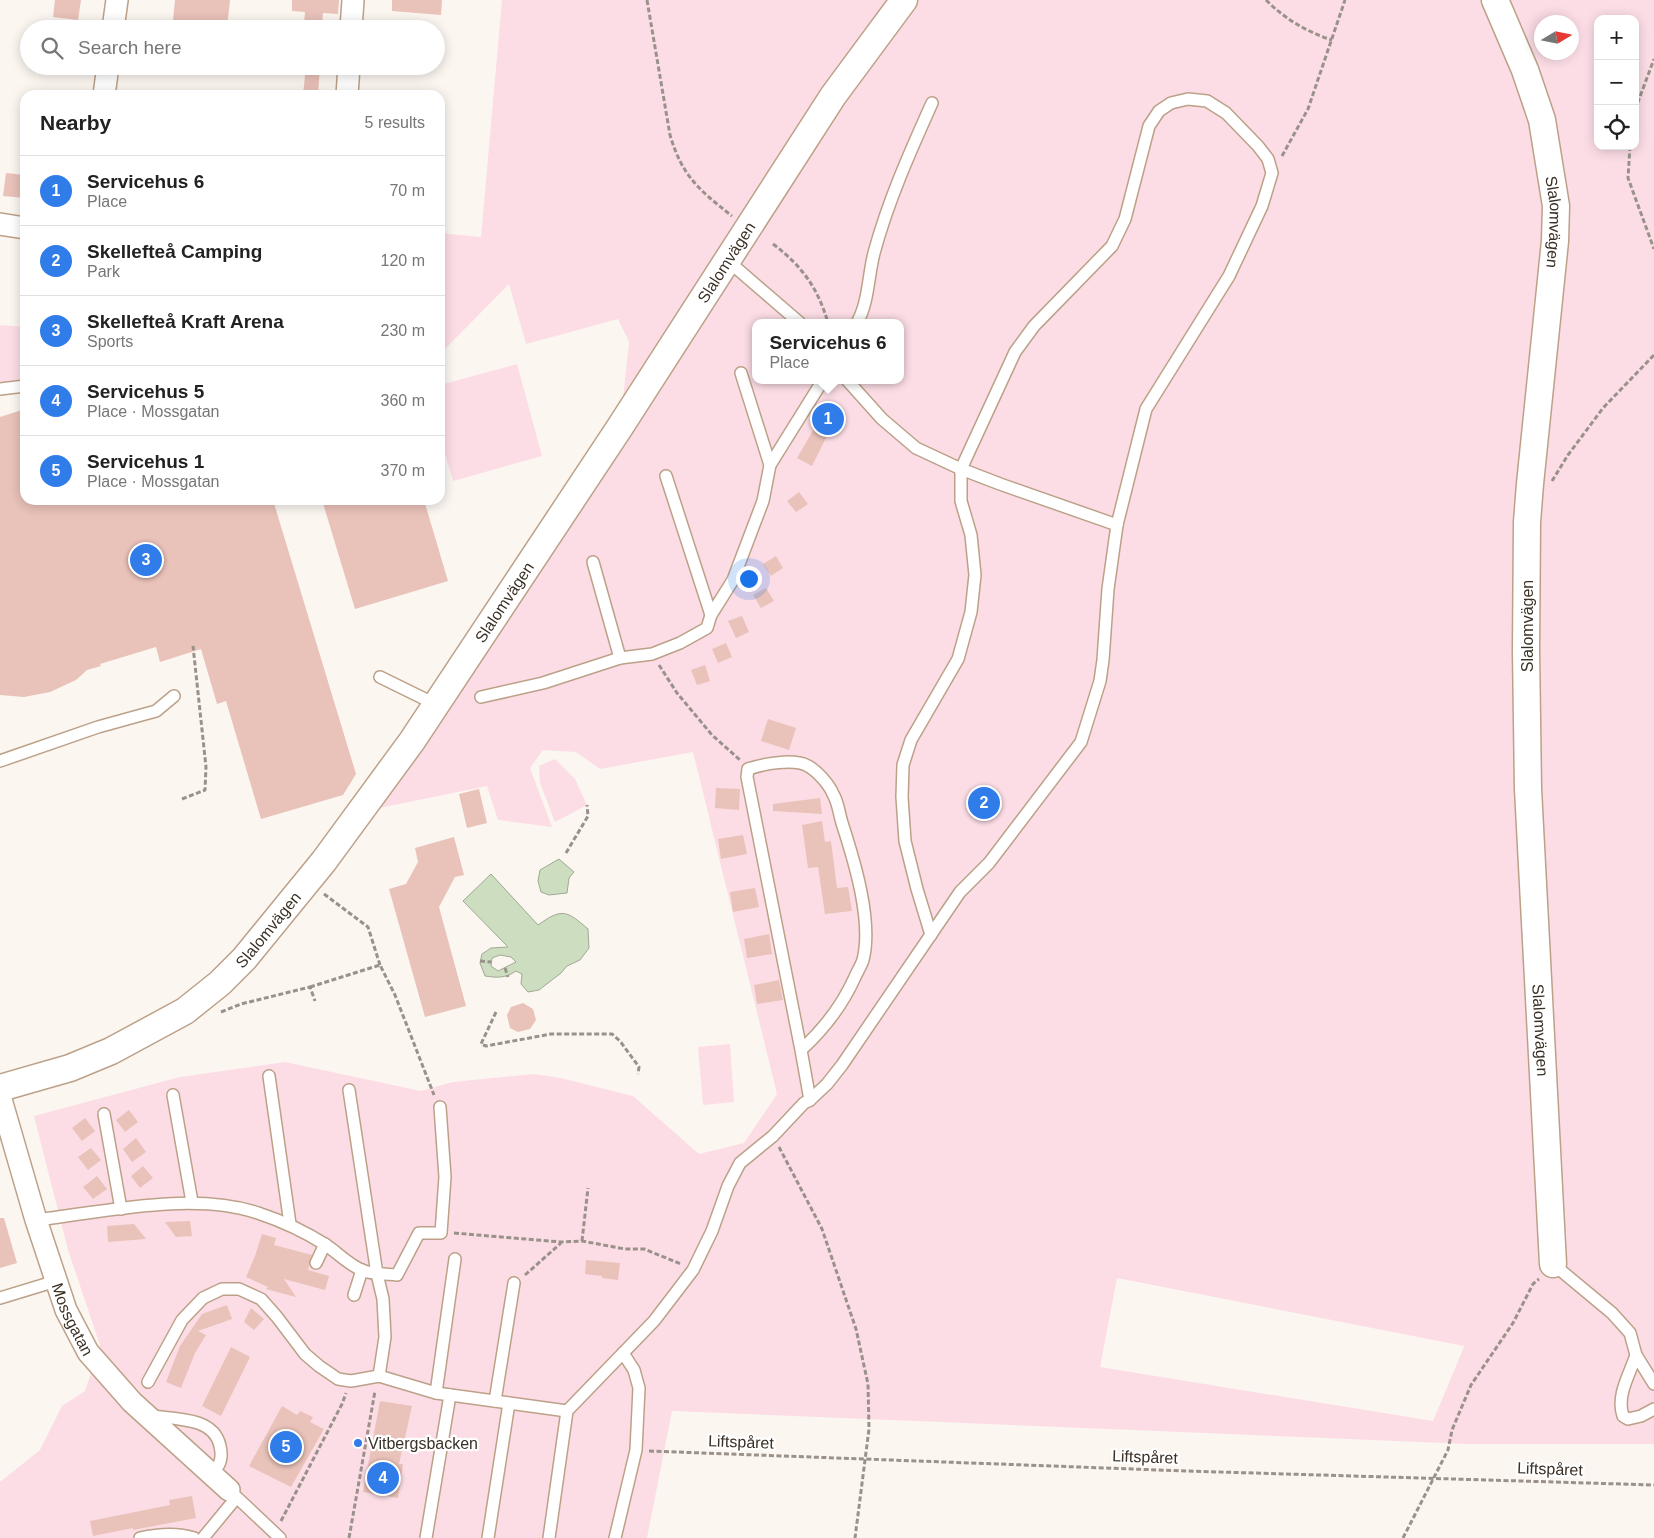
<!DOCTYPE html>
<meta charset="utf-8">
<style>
body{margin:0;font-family:Arial,sans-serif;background:#f2f2f2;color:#222}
.controls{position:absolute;right:15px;top:15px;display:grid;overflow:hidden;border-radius:10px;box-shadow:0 2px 12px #0003}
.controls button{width:45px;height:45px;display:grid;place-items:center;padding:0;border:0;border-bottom:1px solid #e0e0e0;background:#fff;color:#222;font:25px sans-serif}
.compass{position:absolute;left:1534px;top:15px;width:45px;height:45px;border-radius:50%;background:#fff;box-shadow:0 2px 12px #0003;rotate:80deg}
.you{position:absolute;left:748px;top:578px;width:18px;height:18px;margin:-12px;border:4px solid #fff;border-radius:50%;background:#1a73e8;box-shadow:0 0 0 8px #1a73e833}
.badge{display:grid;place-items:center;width:32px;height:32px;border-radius:50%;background:#307ce8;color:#fff;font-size:16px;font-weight:700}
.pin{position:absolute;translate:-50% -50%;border:2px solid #fff;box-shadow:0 1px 5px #0006}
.popup{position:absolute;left:752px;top:319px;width:152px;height:65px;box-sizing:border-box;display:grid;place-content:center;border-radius:10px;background:#fff;filter:drop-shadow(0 1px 4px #0005);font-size:16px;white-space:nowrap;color:#767676}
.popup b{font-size:19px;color:#222}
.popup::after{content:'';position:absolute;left:50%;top:100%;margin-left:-10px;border:10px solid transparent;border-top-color:#fff}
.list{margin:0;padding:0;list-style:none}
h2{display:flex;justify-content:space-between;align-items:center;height:65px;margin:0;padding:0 20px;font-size:21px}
h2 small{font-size:16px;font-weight:400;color:#767676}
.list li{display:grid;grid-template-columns:32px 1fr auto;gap:15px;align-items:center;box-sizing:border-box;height:70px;padding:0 20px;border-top:1px solid #e0e0e0}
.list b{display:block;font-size:19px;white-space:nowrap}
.list p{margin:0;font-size:16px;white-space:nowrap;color:#767676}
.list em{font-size:16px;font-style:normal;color:#767676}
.icon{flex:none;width:28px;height:28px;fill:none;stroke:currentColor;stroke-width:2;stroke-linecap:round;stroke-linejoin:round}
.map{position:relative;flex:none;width:1654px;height:1538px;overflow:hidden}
.search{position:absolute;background:#fff;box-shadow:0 2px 12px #0003;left:20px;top:20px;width:425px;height:55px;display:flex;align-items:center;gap:12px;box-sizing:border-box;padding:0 18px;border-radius:28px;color:#767676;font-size:19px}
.panel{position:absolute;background:#fff;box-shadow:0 2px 12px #0003;left:20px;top:90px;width:425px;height:415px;border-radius:15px}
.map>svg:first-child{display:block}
.green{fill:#fcdde6;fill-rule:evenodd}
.water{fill:#ccddc0;stroke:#a0a992;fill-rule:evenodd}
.building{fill:#e9c2b9}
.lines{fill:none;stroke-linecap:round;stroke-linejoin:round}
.service-casing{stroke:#bca188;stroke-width:14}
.minor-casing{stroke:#bca188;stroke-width:24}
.tertiary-casing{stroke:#bca188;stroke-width:29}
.path{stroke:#9a928a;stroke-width:3;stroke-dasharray:5 2.5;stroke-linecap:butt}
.service{stroke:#fff;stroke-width:11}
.minor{stroke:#fff;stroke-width:21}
.tertiary{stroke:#fff;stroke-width:26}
.poi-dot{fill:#307ce8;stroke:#fff;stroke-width:2}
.labels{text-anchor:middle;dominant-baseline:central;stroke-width:4.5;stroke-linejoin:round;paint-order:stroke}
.street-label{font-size:16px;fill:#3a3025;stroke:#fff}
.poi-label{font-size:16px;fill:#3a3025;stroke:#fff;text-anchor:start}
</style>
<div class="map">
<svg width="1654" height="1538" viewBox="0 0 1654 1538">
<rect width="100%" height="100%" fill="#fcf6f1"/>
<g class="green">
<path d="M 502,0 L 1654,0 L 1654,1444 L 1468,1444 L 672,1411 L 647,1538 L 0,1538 L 0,1482 L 40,1450 L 62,1406 L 85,1391 L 100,1345 L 68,1250 L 34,1116 L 180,1077 L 285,1062 L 421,1091 L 453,1082 L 534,1074 L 561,1078 L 633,1096 L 699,1154 L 744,1143 L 777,1094 L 693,752 L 600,769 L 576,752 L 543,750 L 530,768 L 552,827 L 498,820 L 487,786 L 360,812 L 620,427 L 629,342 L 618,319 L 526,344 L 509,284 L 440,354 L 440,233 L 481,237 ZM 1598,19 L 1635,19 L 1635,146 L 1598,146 ZM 1542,22 L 1572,22 L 1572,52 L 1542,52 ZM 756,323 L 900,323 L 900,380 L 756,380 ZM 1117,1278 L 1464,1346 L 1464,1347 L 1433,1421 L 1100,1367 Z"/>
<polygon points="0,325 25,327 25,386 0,389"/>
<polygon points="517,364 542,456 453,481 440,436 440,385"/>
<polygon points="555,759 575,779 587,805 555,822 540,783 539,766"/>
<polygon points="730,1044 734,1102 703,1105 698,1047"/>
</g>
<g class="water">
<polygon points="559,859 574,872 569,878 567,893 549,895 541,892 538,881 540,870"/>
<path d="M 491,874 L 538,925 C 562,908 566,910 588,929 L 589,948 L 580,960 L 567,966 L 561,973 L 539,990 L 528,992 L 521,984 L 522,974 L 516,971 C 506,978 498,978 485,976 L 480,963 L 482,954 L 491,948 L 508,947 L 463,901 ZM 500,955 L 511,957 L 516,962 L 498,971 L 491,966 L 492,958 Z"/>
</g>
<g class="building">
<polygon points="55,0 81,0 78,20 53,17"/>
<polygon points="175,0 230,0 227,28 173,21"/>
<polygon points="292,0 339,0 338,14 323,13 322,25 304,24 305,12 292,11"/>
<polygon points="392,0 442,0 441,15 392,11"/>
<polygon points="306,66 320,66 318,95 303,95"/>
<polygon points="6,173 25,175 25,198 3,196"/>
<polygon points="829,402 843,411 826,438 812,466 797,458 815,427 814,426"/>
<polygon points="25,409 25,500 273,500 356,774 343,795 261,819 226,701 217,704 201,649 160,662 156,647 100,664 101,666 87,670 76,680 50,692 24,697 0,695 0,417"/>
<polygon points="799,492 808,504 796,512 787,501"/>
<polygon points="322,500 424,500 448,581 355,609"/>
<polygon points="776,556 783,568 771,576 763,564"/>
<polygon points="766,588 774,601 761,608 753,595"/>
<polygon points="742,616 749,632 736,638 728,621"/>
<polygon points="726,643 732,657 718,663 712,649"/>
<polygon points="705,665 710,681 697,685 691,670"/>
<polygon points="768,719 796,728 789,750 761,741"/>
<polygon points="716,788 740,789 739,810 715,808"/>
<polygon points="479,789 487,823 467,828 459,794"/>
<polygon points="820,798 822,814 773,811 773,804"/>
<polygon points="822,821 825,842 831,841 837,888 848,887 852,911 825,914 818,867 808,868 802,825"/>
<polygon points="743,835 747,854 721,859 718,839"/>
<polygon points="454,837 464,875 455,877 439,907 466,1006 425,1017 389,889 406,884 418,862 415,848"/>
<polygon points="755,888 759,907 733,912 730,892"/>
<polygon points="769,934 772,954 747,958 744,939"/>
<polygon points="779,980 783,1000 757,1004 754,985"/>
<polygon points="523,1003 533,1009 536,1020 530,1029 518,1032 510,1028 507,1015 511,1007"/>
<polygon points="129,1110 138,1122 125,1132 116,1120"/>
<polygon points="85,1118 95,1131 82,1141 72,1128"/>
<polygon points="136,1138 146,1152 132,1162 123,1149"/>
<polygon points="91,1148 101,1160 88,1170 78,1157"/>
<polygon points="143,1166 153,1178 140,1188 131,1176"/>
<polygon points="97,1176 107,1189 93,1199 83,1187"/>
<polygon points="0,1218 4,1218 17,1263 0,1268"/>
<polygon points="190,1221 192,1236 176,1237 165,1222"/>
<polygon points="134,1224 146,1239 108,1242 107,1226"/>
<polygon points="262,1234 276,1238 274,1245 312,1255 308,1270 329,1276 325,1290 284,1279 296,1297 266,1289 268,1287 246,1277 255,1256"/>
<polygon points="586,1260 620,1263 618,1280 602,1278 602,1276 585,1274"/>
<polygon points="227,1305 232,1319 198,1331 206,1335 195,1353 181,1388 166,1382 180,1346 202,1314"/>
<polygon points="251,1308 264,1319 254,1330 244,1322"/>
<polygon points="231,1347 250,1357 221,1416 202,1406"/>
<polygon points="380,1401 412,1406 399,1464 403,1464 398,1498 363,1492"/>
<polygon points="282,1406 297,1415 300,1411 313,1417 310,1422 324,1429 291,1487 249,1466"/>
<polygon points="192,1496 196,1518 133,1530 133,1528 93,1536 90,1521 170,1505 169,1500"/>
</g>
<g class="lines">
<g class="service-casing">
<g id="service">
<polyline points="727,260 800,323"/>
<path d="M 857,323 C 869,301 868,276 874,253 C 888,201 910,152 932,103"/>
<polyline points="741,373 770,465"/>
<polyline points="0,389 25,386"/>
<polyline points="666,476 711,615"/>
<polyline points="593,562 620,658"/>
<polyline points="380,677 437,705"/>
<polyline points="481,697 543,683 620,658 652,654 680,643 707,628 711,615 733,580 763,501 770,465 823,380"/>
<polyline points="0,761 98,727 156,711 174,696"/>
<polyline points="931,935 917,889 905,841 902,797 903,765 911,740 958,659 971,612 975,575 971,535 961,501 961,469 1015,352 1034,326 1112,246 1125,219 1149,126 1159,111 1171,103 1188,99 1207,101 1226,113 1258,146 1268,159 1272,173 1262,206 1229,276 1146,409 1117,525"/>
<path d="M 801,1050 L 747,777 L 748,769 C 763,764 794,758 808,766 C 817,771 829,784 833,794 C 838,802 839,813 842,823 C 854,860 873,921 863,960 C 861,966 857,972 855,977 C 842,1006 824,1029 801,1050 L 810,1100"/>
<polyline points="269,1076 290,1224"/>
<polyline points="349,1090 377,1274 383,1299 385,1337 379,1376"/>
<polyline points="173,1095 192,1202"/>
<polyline points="104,1114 121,1209"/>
<path d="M 36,1220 C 104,1212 192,1191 258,1213 C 282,1221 304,1231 326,1245 C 338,1253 350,1266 364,1271 C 374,1274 386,1274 397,1275 L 419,1233 L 441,1233 L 445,1177 L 440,1107"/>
<polyline points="316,1263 325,1244"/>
<polyline points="1553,1264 1612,1313 1630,1333 1636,1355 1654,1384"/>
<polyline points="354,1295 362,1270"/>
<polyline points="0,1298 56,1281"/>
<path d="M 1636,1355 C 1630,1374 1616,1395 1623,1416 L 1628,1419 L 1641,1416 L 1654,1409"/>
<polyline points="148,1382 182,1320 203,1298 222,1289 239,1289 261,1299 277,1317 305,1354 319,1366 338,1379 351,1381 379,1376 436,1393 567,1411"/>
<polyline points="436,1393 455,1259"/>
<polyline points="495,1401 514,1283"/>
<path d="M 151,1416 C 175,1419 214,1417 220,1446 C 223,1459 220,1465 212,1474"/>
<polyline points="229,1490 280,1538"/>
<path d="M 140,1538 C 158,1534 176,1532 194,1538"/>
<polyline points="203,1538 236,1498"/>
<polyline points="426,1538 450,1395"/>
<polyline points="488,1538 509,1403"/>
<polyline points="549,1538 567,1411 654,1321 693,1270 712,1231 728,1186 740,1163 773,1136 804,1103 810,1100 827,1084 842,1065 960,892 989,863 1081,742 1100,681 1103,660 1108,589 1117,525 1000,484 961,469 916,448 882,419 847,380"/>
<polyline points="615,1538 636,1450 639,1388 634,1370 623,1353"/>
</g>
</g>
<g class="minor-casing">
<g id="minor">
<polyline points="113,29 117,0"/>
<polyline points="351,29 353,0"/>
<polyline points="104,95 108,66"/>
<polyline points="347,95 349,66"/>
<polyline points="0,224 25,228"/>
<path id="s1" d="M 0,1096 L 36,1220 L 66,1310 L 88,1352 L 132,1402 L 229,1490"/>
</g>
</g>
<g class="tertiary-casing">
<g id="tertiary">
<path id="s2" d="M 1495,0 L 1525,70 L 1542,120 L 1556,206 L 1555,241 L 1530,484 L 1527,522 L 1526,651 L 1528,789 L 1553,1264"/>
<path id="s3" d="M 0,1088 L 70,1068 L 111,1051 L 185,1011 L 220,983 L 244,959 L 324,861 L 412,741 L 620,427 L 833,96 L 904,0"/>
</g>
</g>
<g class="path">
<path d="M 647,0 L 670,135 C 682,176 699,190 732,216"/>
<path d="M 1266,0 C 1285,19 1307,32 1332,40"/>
<polyline points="1635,110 1654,59"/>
<polyline points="1630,146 1628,178 1654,249"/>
<polyline points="1282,156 1308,109 1345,0"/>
<path d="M 773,244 C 802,266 818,288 828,323"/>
<polyline points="1552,481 1568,455 1603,408 1654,355"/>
<polyline points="659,665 677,693 712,735 740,760"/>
<polyline points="182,799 205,790 206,767 193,646"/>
<polyline points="566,853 588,816 587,805"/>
<polyline points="324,894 368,927 380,965"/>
<polyline points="480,961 491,962"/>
<polyline points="505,968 508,977"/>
<polyline points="310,987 380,965 395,995 434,1095"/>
<polyline points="221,1012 241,1004 310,987 315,1001"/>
<polyline points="496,1012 481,1044 486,1046 551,1034 612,1034 620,1041 639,1067 638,1074"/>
<polyline points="779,1147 822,1229 856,1329 868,1384 869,1429 855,1538"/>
<polyline points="454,1233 561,1242 582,1241 625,1249 644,1249 681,1264"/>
<polyline points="582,1241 588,1188"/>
<polyline points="525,1275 561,1243"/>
<polyline points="649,1451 1186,1471 1654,1485"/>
<polyline points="281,1521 342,1404 346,1393"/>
<polyline points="349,1538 375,1391"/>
<polyline points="1403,1538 1448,1450 1452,1430 1471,1385 1513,1323 1533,1284 1539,1279"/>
</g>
<use href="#service" class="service"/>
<use href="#minor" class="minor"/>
<use href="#tertiary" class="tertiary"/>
</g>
<circle class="poi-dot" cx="358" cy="1443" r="5"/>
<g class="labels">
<g class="street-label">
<text stroke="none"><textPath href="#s2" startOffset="232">Slalomvägen</textPath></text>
<text stroke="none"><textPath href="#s3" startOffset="1128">Slalomvägen</textPath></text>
<text stroke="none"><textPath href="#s3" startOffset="722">Slalomvägen</textPath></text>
<text transform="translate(1527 626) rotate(-90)">Slalomvägen</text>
<text stroke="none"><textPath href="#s3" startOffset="318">Slalomvägen</textPath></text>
<text stroke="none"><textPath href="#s2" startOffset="1042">Slalomvägen</textPath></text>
<text stroke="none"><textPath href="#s1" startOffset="235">Mossgatan</textPath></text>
<text transform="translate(741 1442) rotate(2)">Liftspåret</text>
<text transform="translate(1145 1457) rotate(2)">Liftspåret</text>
<text transform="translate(1550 1469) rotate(2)">Liftspåret</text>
</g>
<g class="poi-label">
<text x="368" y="1443">Vitbergsbacken</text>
</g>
</g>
</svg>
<div class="controls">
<button>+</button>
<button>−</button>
<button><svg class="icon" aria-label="locate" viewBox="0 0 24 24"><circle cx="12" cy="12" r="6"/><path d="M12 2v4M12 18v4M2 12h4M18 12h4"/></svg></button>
</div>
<svg class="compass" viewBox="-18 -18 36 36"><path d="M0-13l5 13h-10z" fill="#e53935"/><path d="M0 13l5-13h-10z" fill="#767676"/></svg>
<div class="you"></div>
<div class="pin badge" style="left:828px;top:419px">1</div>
<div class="popup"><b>Servicehus 6</b>Place</div>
<div class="pin badge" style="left:984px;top:803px">2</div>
<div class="pin badge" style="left:146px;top:560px">3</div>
<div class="pin badge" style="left:383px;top:1478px">4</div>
<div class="pin badge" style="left:286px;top:1447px">5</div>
<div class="search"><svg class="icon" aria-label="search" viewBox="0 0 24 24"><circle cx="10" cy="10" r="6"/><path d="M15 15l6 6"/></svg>Search here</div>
<section class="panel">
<h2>Nearby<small>5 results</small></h2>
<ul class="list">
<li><span class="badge">1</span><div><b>Servicehus 6</b><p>Place</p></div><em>70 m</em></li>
<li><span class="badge">2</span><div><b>Skellefteå Camping</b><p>Park</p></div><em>120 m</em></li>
<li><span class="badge">3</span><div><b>Skellefteå Kraft Arena</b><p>Sports</p></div><em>230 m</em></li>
<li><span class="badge">4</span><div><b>Servicehus 5</b><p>Place · Mossgatan</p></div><em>360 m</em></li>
<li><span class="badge">5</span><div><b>Servicehus 1</b><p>Place · Mossgatan</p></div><em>370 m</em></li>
</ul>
</section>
</div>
